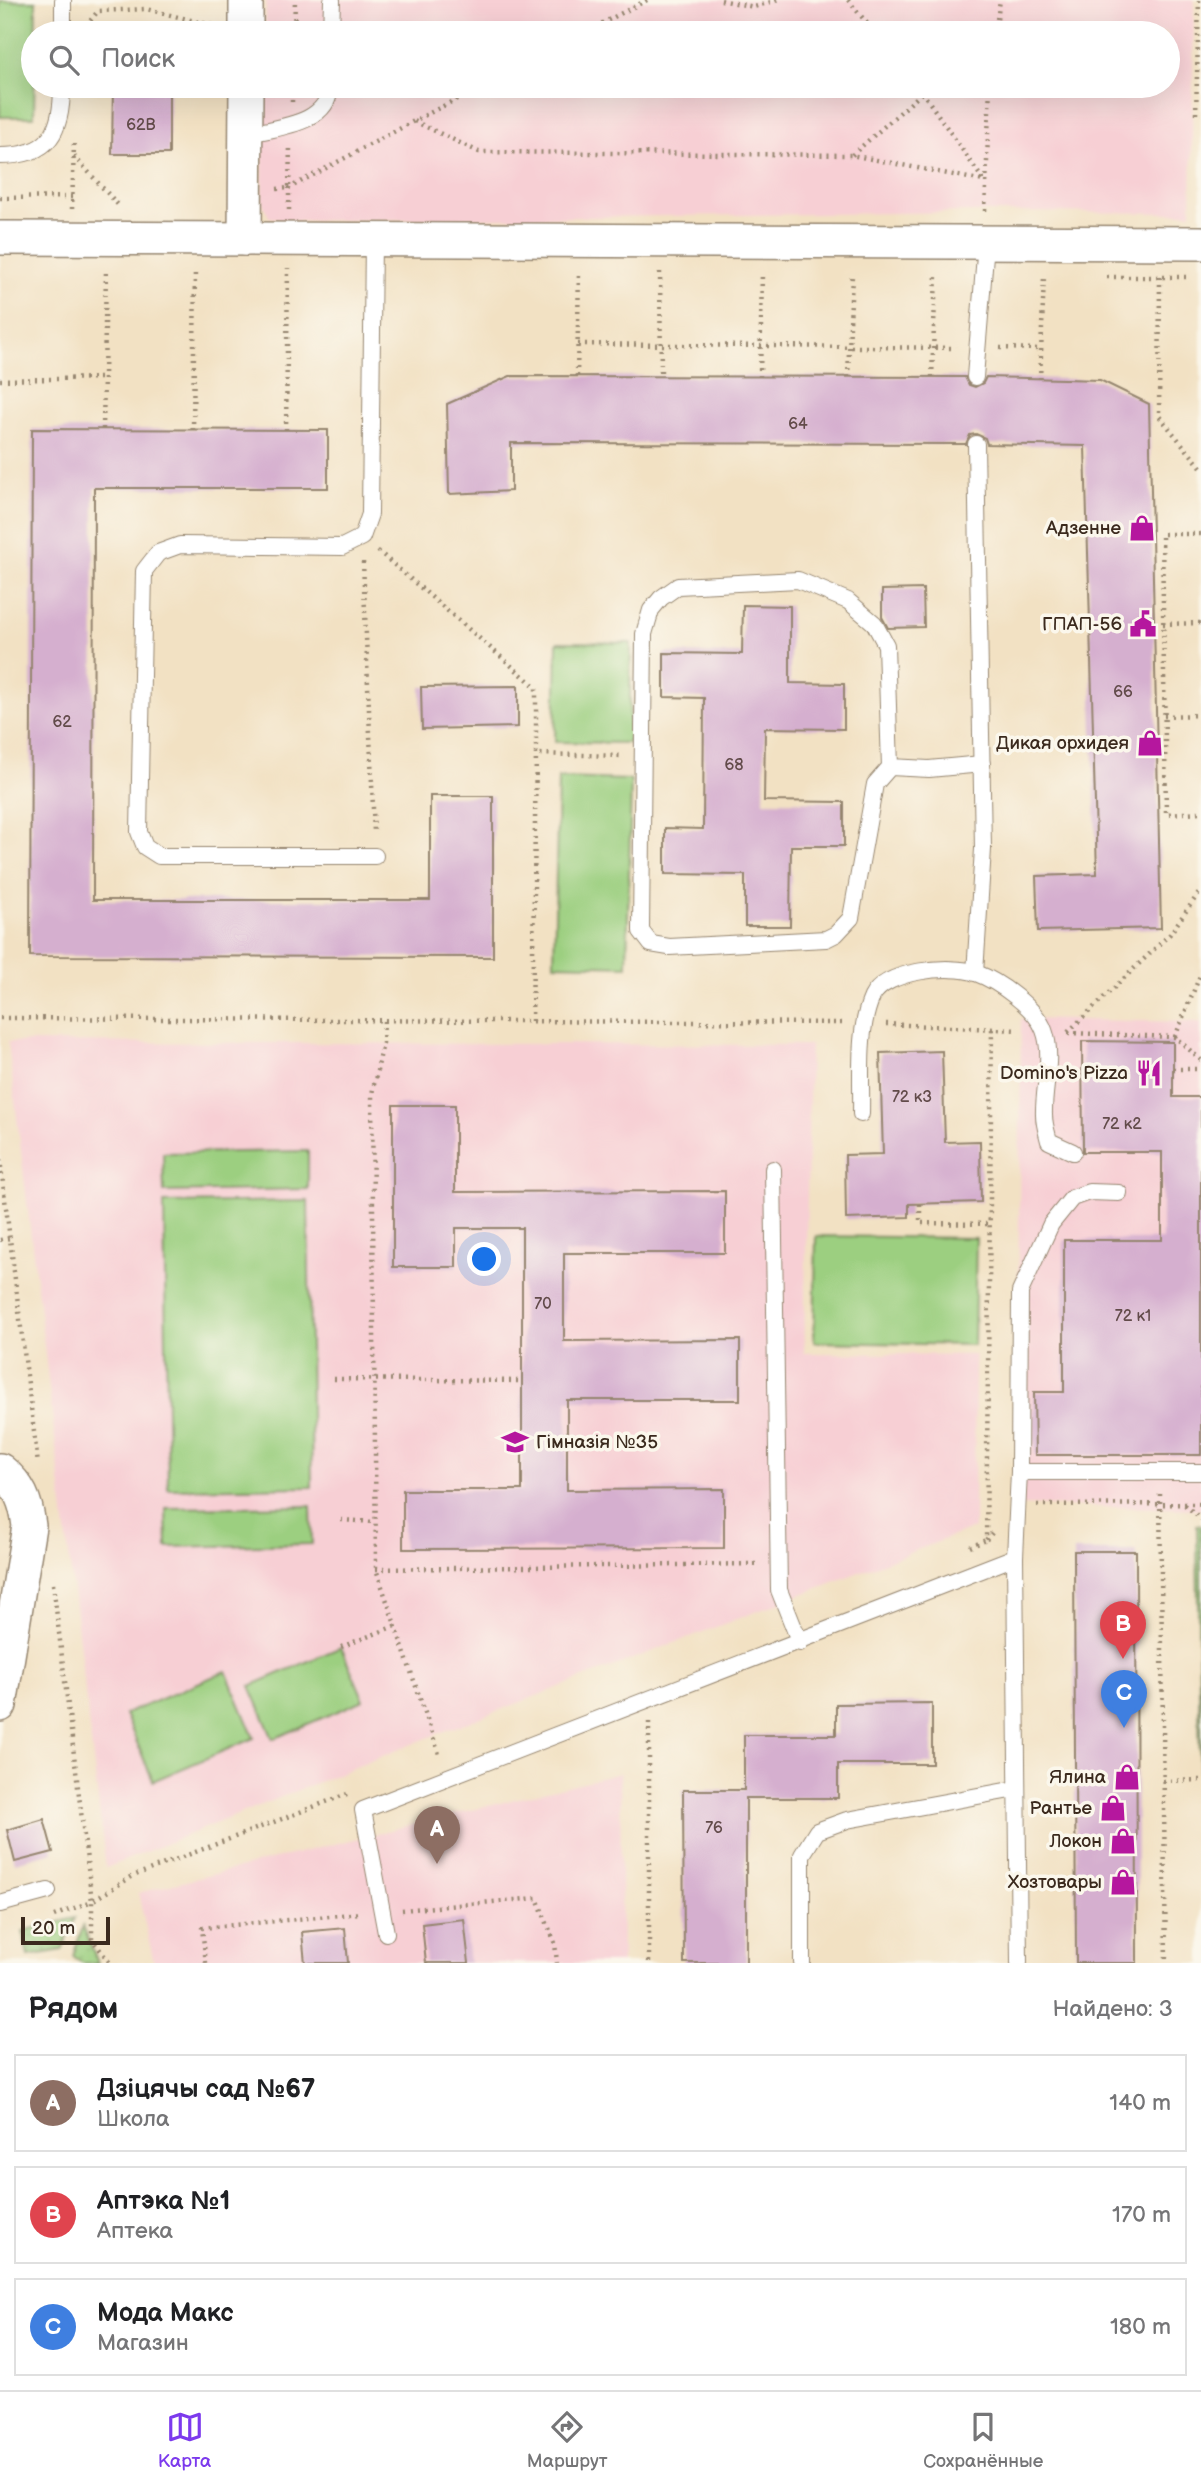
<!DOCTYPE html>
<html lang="ru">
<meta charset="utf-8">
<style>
body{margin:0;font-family:"Balsamiq Sans",sans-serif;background:#f2f2f2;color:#202124}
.scale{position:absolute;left:21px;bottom:18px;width:89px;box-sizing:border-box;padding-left:7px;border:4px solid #3b2a1e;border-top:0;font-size:19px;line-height:24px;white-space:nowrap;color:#3b2a1e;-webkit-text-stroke:5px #fbf7ec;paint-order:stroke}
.you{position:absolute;left:485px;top:1260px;width:24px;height:24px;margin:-18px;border:5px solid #fff;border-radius:50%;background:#1a73e8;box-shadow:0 0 0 10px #1a73e833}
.badge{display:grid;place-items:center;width:46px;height:46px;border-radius:50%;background:#7c3aed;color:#fff;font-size:23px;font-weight:700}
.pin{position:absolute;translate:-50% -58px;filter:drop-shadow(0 2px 4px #0008)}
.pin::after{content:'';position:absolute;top:37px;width:24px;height:21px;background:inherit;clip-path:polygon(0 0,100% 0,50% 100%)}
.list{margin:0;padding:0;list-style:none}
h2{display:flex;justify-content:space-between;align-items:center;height:91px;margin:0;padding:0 28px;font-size:30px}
h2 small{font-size:23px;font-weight:400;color:#757577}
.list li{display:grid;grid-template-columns:46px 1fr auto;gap:21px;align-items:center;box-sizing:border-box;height:98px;margin:0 14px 14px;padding:0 14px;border:2px solid #e0e0e0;border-radius:0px}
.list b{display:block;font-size:26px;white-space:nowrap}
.list p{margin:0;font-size:23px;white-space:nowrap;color:#757577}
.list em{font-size:23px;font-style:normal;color:#757577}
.icon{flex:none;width:38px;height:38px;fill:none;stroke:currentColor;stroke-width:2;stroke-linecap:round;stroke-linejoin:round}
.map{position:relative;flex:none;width:1201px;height:1963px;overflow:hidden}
.search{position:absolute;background:#fff;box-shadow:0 7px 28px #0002;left:21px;right:21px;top:21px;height:77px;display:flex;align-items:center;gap:18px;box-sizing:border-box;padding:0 24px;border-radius:38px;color:#757577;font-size:26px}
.sheet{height:427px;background:#fff}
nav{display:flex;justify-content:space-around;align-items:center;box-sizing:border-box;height:98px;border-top:2px solid #e0e0e0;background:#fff;font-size:19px;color:#757577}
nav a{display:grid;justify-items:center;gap:4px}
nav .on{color:#7c3aed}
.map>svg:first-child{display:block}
.built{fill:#f7cfd4}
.grass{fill:url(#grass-dots);stroke:#6c7c4f;stroke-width:2}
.park{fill:#9ccf80;stroke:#6c7c4f;stroke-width:2}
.building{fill:#d5afcf}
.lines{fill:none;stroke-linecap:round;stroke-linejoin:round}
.lane-casing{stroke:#968670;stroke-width:18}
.street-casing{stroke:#968670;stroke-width:36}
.path{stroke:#968670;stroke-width:4.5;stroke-dasharray:2 5;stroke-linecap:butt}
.lane{stroke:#fff;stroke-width:16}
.street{stroke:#fff;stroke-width:33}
.labels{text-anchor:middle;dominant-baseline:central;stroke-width:7;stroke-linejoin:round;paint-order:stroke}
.number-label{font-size:16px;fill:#624b4a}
.poi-label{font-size:19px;fill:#3b2a1e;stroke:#fbf7ec;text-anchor:end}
</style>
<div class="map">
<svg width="1201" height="1963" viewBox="0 0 1201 1963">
<defs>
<pattern id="grass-dots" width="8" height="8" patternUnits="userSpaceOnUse" patternTransform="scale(1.75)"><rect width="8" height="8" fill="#9ccf80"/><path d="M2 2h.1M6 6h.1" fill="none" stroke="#87b26e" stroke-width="1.8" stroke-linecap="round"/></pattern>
</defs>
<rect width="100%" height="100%" fill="#fbf7ec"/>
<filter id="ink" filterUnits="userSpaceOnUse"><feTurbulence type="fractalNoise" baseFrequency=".0143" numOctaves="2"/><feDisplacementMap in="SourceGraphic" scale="14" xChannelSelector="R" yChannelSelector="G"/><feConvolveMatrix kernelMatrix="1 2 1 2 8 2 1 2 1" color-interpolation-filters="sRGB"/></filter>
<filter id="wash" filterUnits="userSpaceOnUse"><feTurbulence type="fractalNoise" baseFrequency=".00686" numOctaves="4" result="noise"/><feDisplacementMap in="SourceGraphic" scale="28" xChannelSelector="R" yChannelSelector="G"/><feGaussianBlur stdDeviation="1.57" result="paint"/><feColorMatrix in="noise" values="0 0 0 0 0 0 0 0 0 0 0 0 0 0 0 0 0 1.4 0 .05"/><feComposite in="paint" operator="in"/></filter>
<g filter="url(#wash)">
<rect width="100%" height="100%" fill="#f2e1c3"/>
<g class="built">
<polygon points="266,0 1194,0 1191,213 985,212 284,221 269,217 262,202 264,86 1168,86 1168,33 265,33"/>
<polygon points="1021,1019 1201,1022 1201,1509 1016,1505"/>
<polygon points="8,1042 810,1045 804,1353 975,1355 974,1528 432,1736 106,1868"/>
<polygon points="620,1773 622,1963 154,1963 138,1893"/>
</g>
<g class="grass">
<polygon points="1197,1525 1201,1525 1201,1854"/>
<polygon points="75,1918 62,1950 28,1956 23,1931"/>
<polygon points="83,1926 98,1963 83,1963 73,1956"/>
</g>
<g class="park">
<polygon points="0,1 36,1 34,117 0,117"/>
<polygon points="557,642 631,643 629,743 555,742"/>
<polygon points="558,778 631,780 627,966 554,964"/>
<polygon points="308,1151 308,1189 164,1192 163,1153"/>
<polygon points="308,1201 312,1487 168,1489 164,1203"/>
<polygon points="816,1236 976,1238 974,1345 814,1342"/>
<polygon points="311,1506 312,1544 167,1547 166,1508"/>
<polygon points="341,1647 364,1700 273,1739 250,1686"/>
<polygon points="226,1671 254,1738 153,1781 125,1714"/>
</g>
<g id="blocks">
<g class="building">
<polygon points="113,86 169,86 169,154 112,154"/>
<polygon points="510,376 965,377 969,385 975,387 983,383 986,377 1100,380 1149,404 1161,928 1038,931 1036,876 1097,874 1085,446 987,444 985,438 976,434 970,435 966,444 511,443 511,491 449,494 447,404"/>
<polygon points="32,429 328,430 328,488 94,488 93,900 430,900 430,796 493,796 493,957 30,956"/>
<polygon points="923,589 924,627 888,628 882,617 882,590"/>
<polygon points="743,605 790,606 790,683 844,684 844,729 765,728 764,801 844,802 844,846 791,846 790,926 745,926 745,875 665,874 665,828 703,829 704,698 664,697 664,653 742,654"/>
<polygon points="518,686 518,727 422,729 421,687"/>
<polygon points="1082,1041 1173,1042 1173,1097 1201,1097 1201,1455 1035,1455 1034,1392 1064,1392 1064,1240 1162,1240 1162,1152 1083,1152"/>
<polygon points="942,1051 945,1142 980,1141 981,1202 909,1204 909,1217 846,1219 845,1155 883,1154 880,1053"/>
<polygon points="393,1105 455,1105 455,1192 725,1191 725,1253 564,1253 564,1341 740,1340 740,1400 567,1400 567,1490 724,1489 724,1548 403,1549 403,1490 522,1490 522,1228 456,1228 456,1267 393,1267"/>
<polygon points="1074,1551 1136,1551 1137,1963 1076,1963"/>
<polygon points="932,1703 932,1764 838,1764 838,1798 746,1798 746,1963 684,1963 683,1790 744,1790 744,1735 836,1735 836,1704"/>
<polygon points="44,1819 53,1852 15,1862 7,1830"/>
<polygon points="464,1919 469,1963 426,1963 422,1924"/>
<polygon points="345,1928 348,1963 305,1963 302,1932"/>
</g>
</g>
</g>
<g filter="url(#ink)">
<use href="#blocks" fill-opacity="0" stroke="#968670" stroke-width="2"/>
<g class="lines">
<g class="lane-casing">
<g id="lane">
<polyline points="63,33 63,0"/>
<polyline points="331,33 332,0"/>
<path d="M 245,135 C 276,127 329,125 330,86"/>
<path d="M 0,156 C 50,156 62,132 62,86"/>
<polyline points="373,240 370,514 362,537 342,547 180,545 158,553 144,571 139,832 145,847 159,856 375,856"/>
<polyline points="975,377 986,243"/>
<polyline points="890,767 886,645 874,623 848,601 798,580 678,586 661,598 651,610 644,634 641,931 651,944 669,947 826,939 836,934 851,918 875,784 890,767 929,769 982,764"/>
<polyline points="975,973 983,849 976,444"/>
<path d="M 861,1114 C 862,1078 857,1030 872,997 C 885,970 951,964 976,973 C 998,981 1036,1008 1044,1030 C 1054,1056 1043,1088 1044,1115 C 1044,1124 1047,1133 1049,1141 L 1073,1152"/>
<polyline points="773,1169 779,1590 800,1643"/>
<polyline points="1019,1472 1201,1472"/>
<polyline points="0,1904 48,1891"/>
<polyline points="386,1933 363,1810 1015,1557"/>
<polyline points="802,1963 802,1855 817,1831 847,1820 1016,1789"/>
<polyline points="1019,1963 1015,1557 1019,1472 1020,1292 1051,1224 1072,1198 1089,1192 1119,1193"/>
</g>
</g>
<g class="street-casing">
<g id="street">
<polyline points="246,33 246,0"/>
<polyline points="0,238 1201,243"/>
<polyline points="245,239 246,86"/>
<path d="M 0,1470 C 20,1486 26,1501 29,1526 L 0,1705"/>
</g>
</g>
<g class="path">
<polyline points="721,0 754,7 778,0"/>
<polyline points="848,0 875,33"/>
<polyline points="1199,0 1196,114 1201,114"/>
<polyline points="86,26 98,11 146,9 215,26"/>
<polyline points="294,33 295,0"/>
<polyline points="583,33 647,0"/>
<polyline points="995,33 1000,0"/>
<polyline points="482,86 414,121 479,152 851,155 984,181"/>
<polyline points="918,86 984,181"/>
<polyline points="292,102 292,86"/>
<polyline points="852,155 923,92 935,86"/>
<polyline points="74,156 120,207"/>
<polyline points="277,189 289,188 290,146"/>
<polyline points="0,198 72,197"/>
<polyline points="72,209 74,144"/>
<polyline points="289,210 289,188 414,121"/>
<polyline points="985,211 990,86"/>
<polyline points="660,272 661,376"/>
<polyline points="1107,277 1190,277"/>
<polyline points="1160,277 1159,416 1201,467"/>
<polyline points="578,344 956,348"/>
<polyline points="1000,348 1041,349"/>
<polyline points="577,376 579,272"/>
<polyline points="760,377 762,273"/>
<polyline points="848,377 852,274"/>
<polyline points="932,377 936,275"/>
<polyline points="1040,379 1044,276"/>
<polyline points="0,380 104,378"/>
<polyline points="103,429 106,271"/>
<polyline points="193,430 195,270"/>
<polyline points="286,430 288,268"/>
<polyline points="1201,534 1162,534 1166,814 1201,812"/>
<polyline points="378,551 536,687 536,754 623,756"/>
<polyline points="363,562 374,833"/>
<polyline points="1163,624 1201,623"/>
<polyline points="1164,716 1201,715"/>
<polyline points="0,1018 843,1023"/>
<polyline points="384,1021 383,1043 372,1094 376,1569 440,1757"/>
<polyline points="532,1021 536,754"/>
<polyline points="886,1024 1017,1030"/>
<polyline points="1068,1032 1170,934 1201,890"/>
<polyline points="1068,1033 1175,1037 1201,1060"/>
<polyline points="1175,1037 1201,973"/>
<polyline points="1173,1069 1201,1069"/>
<polyline points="0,1159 38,1464"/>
<polyline points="920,1204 920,1223 990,1224"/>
<polyline points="0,1240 10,1238"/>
<polyline points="334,1379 522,1381"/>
<polyline points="1160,1494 1166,1963"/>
<polyline points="1037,1505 1201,1504"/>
<polyline points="1185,1505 1201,1519"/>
<polyline points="341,1520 375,1522"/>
<polyline points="992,1533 986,1540 992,1029"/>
<polyline points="970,1547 986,1540"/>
<polyline points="376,1569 756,1564"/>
<polyline points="53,1584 92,1901 133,1876 347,1794"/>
<polyline points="341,1647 395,1626"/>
<polyline points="649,1722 649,1963"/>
<polyline points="1163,1781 1201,1780"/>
<polyline points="402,1910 537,1898 555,1943 557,1963"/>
<polyline points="54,1916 92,1901 92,1939 110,1963"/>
<polyline points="206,1963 202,1928 361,1913"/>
</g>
<use href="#lane" class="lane"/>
<use href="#street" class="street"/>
</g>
</g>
<defs>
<g id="shop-bare" transform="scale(2.1)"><path d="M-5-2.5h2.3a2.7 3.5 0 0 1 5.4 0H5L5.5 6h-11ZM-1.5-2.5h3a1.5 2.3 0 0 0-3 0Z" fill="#b5179e" stroke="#fbf7ec" stroke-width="2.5" paint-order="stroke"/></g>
<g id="civic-bare" transform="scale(2.1)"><path d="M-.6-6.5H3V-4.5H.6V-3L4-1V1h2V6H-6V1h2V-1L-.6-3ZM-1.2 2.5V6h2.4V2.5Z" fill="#b5179e" stroke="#fbf7ec" stroke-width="2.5" paint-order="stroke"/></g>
<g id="restaurant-bare" transform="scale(2.1)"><path d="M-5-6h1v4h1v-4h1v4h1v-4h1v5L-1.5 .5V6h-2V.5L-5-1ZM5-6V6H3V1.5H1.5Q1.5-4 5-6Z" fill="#b5179e" stroke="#fbf7ec" stroke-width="2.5" paint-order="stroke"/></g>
<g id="school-bare" transform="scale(2.1)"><path d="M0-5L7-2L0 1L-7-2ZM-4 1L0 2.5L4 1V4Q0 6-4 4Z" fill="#b5179e" stroke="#fbf7ec" stroke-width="2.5" paint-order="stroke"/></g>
</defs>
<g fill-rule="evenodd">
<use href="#shop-bare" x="1142" y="528"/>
<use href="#civic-bare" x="1143" y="624"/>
<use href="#shop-bare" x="1150" y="743"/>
<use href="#restaurant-bare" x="1149" y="1073"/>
<use href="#school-bare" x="515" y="1442"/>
<use href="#shop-bare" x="1127" y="1777"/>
<use href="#shop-bare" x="1113" y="1808"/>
<use href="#shop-bare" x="1123" y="1841"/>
<use href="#shop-bare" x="1123" y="1882"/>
</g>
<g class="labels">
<g class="number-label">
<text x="141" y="125">62В</text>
<text x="798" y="424">64</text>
<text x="1123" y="692">66</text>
<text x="62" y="722">62</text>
<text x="734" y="765">68</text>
<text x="912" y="1097">72 к3</text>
<text x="1122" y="1124">72 к2</text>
<text x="543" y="1304">70</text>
<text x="1133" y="1316">72 к1</text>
<text x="714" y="1828">76</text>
</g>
<g class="poi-label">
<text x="1121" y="528">Адзенне</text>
<text x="1122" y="624">ГПАП-56</text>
<text x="1129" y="743">Дикая орхидея</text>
<text x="1128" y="1073">Domino's Pizza</text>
<text x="536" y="1442" text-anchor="start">Гімназія №35</text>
<text x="1106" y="1777">Ялина</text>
<text x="1092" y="1808">Рантье</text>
<text x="1102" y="1841">Локон</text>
<text x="1102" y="1882">Хозтовары</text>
</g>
</g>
</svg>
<div class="scale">20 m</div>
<div class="you"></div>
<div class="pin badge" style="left:437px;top:1864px;background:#8d6e63">A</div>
<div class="pin badge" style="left:1123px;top:1659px;background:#e0444e">B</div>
<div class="pin badge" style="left:1124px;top:1728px;background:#3f7fe0">C</div>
<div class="search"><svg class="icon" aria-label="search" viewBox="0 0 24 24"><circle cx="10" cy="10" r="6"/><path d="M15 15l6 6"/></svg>Поиск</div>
</div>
<section class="sheet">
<h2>Рядом<small>Найдено: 3</small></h2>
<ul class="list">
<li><span class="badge" style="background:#8d6e63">A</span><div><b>Дзіцячы сад №67</b><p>Школа</p></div><em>140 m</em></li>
<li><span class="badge" style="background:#e0444e">B</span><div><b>Аптэка №1</b><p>Аптека</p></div><em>170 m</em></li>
<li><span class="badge" style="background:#3f7fe0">C</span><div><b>Мода Макс</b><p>Магазин</p></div><em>180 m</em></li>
</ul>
</section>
<nav>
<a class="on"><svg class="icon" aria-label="map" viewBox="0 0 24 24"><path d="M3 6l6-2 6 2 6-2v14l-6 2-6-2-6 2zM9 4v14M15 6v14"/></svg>Карта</a>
<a><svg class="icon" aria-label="directions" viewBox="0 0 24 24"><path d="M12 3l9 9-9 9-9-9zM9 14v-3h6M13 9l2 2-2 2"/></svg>Маршрут</a>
<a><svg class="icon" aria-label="saved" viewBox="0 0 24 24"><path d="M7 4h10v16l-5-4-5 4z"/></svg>Сохранённые</a>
</nav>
